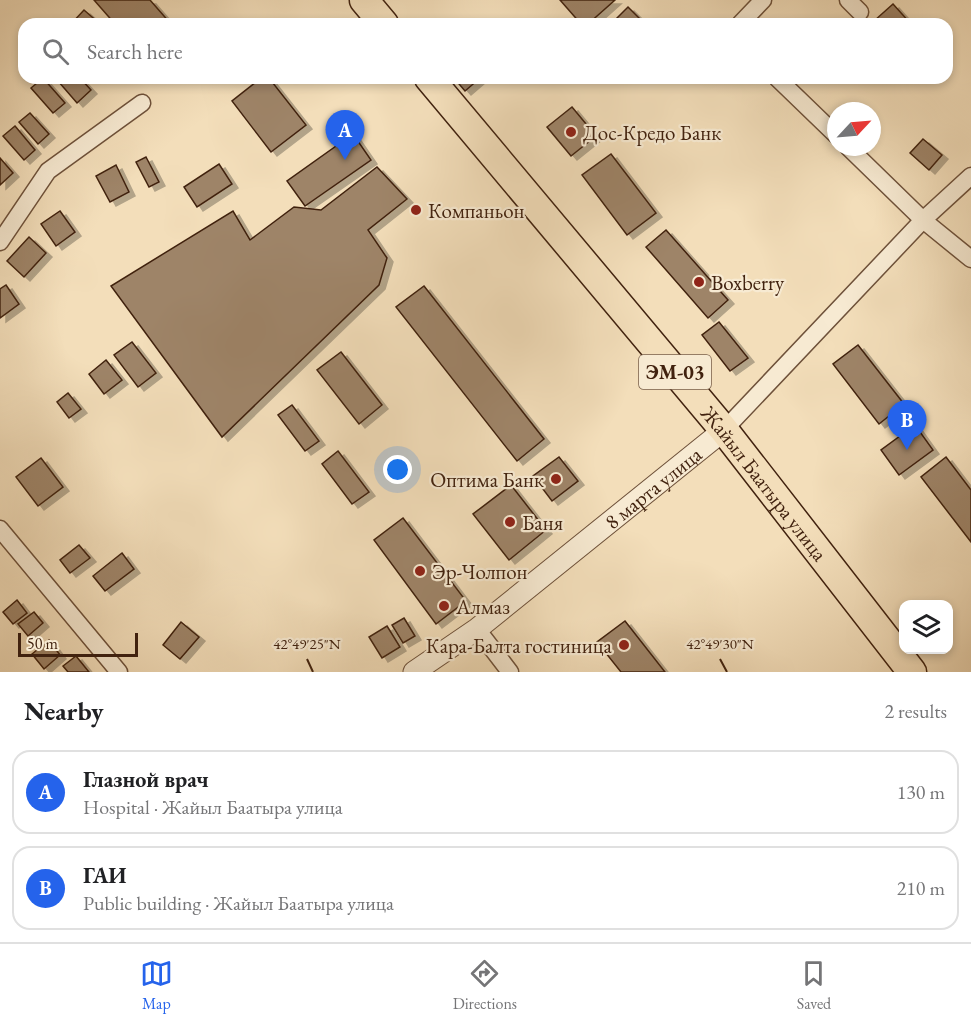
<!DOCTYPE html>
<meta charset="utf-8">
<style>
body{margin:0;font-family:"EB Garamond",serif;background:#f2f2f2;color:#202124}
.controls{position:absolute;right:18px;bottom:18px;display:grid;overflow:hidden;border-radius:12px;box-shadow:0 3px 9px #0003}
.controls button{width:54px;height:54px;display:grid;place-items:center;padding:0;border:0;border-bottom:2px solid #e0e0e0;background:#fff;color:#202124;font:30px sans-serif}
.compass{position:absolute;left:827px;top:102px;width:54px;height:54px;border-radius:50%;background:#fff;box-shadow:0 3px 9px #0003;rotate:64deg}
.scale{position:absolute;left:18px;bottom:15px;width:120px;box-sizing:border-box;padding-left:6px;border:3px solid #41220f;border-top:0;font-size:16px;line-height:21px;white-space:nowrap;color:#41220f;-webkit-text-stroke:4px #f7ead2;paint-order:stroke}
.you{position:absolute;left:398px;top:470px;width:21px;height:21px;margin:-15px;border:4px solid #fff;border-radius:50%;background:#1a73e8;box-shadow:0 0 0 9px #1a73e833}
.badge{display:grid;place-items:center;width:39px;height:39px;border-radius:50%;background:#2563eb;color:#fff;font-size:20px;font-weight:700}
.pin{position:absolute;translate:-50% -50px;filter:drop-shadow(0 2px 3px #0008)}
.pin::after{content:'';position:absolute;top:32px;width:21px;height:18px;background:inherit;clip-path:polygon(0 0,100% 0,50% 100%)}
.list{margin:0;padding:0;list-style:none}
h2{display:flex;justify-content:space-between;align-items:center;height:78px;margin:0;padding:0 24px;font-size:26px}
h2 small{font-size:20px;font-weight:400;color:#757577}
.list li{display:grid;grid-template-columns:39px 1fr auto;gap:18px;align-items:center;box-sizing:border-box;height:84px;margin:0 12px 12px;padding:0 12px;border:2px solid #e0e0e0;border-radius:18px}
.list b{display:block;font-size:22px;white-space:nowrap}
.list p{margin:0;font-size:20px;white-space:nowrap;color:#757577}
.list em{font-size:20px;font-style:normal;color:#757577}
.icon{flex:none;width:33px;height:33px;fill:none;stroke:currentColor;stroke-width:2;stroke-linecap:round;stroke-linejoin:round}
.map{position:relative;flex:none;width:971px;height:672px;overflow:hidden}
.search{position:absolute;background:#fff;box-shadow:0 3px 9px #0003;left:18px;right:18px;top:18px;height:66px;display:flex;align-items:center;gap:15px;box-sizing:border-box;padding:0 21px;border-radius:18px;color:#757577;font-size:22px}
.sheet{height:270px;background:#fff}
nav{display:flex;justify-content:space-around;align-items:center;box-sizing:border-box;height:84px;border-top:2px solid #e0e0e0;background:#fff;font-size:16px;color:#757577}
nav a{display:grid;justify-items:center;gap:3px}
nav .on{color:#2563eb}
.map>svg:first-child{display:block}
.building{fill:#9e8468;stroke:#41220f;stroke-width:1.5;filter:url(#shadow)}
.lines{fill:none;stroke-linecap:round;stroke-linejoin:round}
.minor-casing{stroke:#6e513a;stroke-width:19}
.tertiary-casing{stroke:#6e513a;stroke-width:23}
.trunk-casing{stroke:#41220f;stroke-width:31}
.minor{stroke:#f7ead2;stroke-width:16}
.tertiary{stroke:#f7ead2;stroke-width:21}
.trunk{stroke:#f3deba;stroke-width:28}
.ticks{fill:none;stroke:#41220f;stroke-width:2}
.poi-dot{fill:#8f2418;stroke:#f7ead2;stroke-width:2}
.labels{text-anchor:middle;dominant-baseline:central;stroke-width:4.5;stroke-linejoin:round;paint-order:stroke}
.shield{fill:#f7ead2;stroke:#785e4a;stroke-width:1.5}
.shield-label{font-size:20px;font-weight:bold;fill:#41220f}
.poi-label{font-size:21px;fill:#41220f;stroke:#f7ead2;text-anchor:start}
.street-label{font-size:21px;fill:#41220f;stroke:#f7ead2}
.ticks-label{font-size:15px;text-anchor:middle;fill:#41220f;stroke:#f7ead2;stroke-width:4.5;stroke-linejoin:round;paint-order:stroke}
</style>
<div class="map">
<svg width="971" height="672" viewBox="0 0 971 672">
<defs>
<filter id="shadow"><feDropShadow dx="6" dy="4" stdDeviation="0" flood-color="#0004"/></filter>
</defs>
<rect width="100%" height="100%" fill="#f3deba"/>
<filter id="stains"><feTurbulence type="fractalNoise" baseFrequency=".00333" numOctaves="4"/><feColorMatrix values="0 0 0 0 .2 0 0 0 0 .09 0 0 0 0 .02 0 0 0 .5 -.17"/></filter>
<radialGradient id="worn" r=".72"><stop offset=".6" stop-color="#630" stop-opacity="0"/><stop offset="1" stop-color="#630" stop-opacity=".3"/></radialGradient>
<g class="building">
<polygon points="94,0 150,0 171,24 115,24"/>
<polygon points="560,0 615,0 588,24 581,24"/>
<polygon points="893,4 911,24 877,24 874,21"/>
<polygon points="628,7 645,24 611,24"/>
<polygon points="84,10 100,24 71,24"/>
<polygon points="43,78 65,103 53,113 31,88"/>
<polygon points="61,78 80,78 91,90 77,103 58,81"/>
<polygon points="261,78 269,78 306,125 271,152 232,101"/>
<polygon points="454,78 478,78 479,79 465,91"/>
<polygon points="572,107 596,136 571,156 547,127"/>
<polygon points="30,113 49,134 38,144 19,122"/>
<polygon points="15,126 35,150 24,160 3,136"/>
<polygon points="353,134 371,160 305,206 287,181"/>
<polygon points="923,139 942,155 929,170 910,153"/>
<polygon points="611,154 656,213 627,235 582,175"/>
<polygon points="146,157 159,182 149,187 136,162"/>
<polygon points="0,158 13,173 0,185"/>
<polygon points="219,164 232,184 197,207 184,187"/>
<polygon points="116,165 129,192 110,202 96,176"/>
<polygon points="377,167 407,199 368,230 387,258 379,285 222,437 111,286 233,211 250,240 294,207 321,210"/>
<polygon points="60,211 75,232 56,246 41,224"/>
<polygon points="666,230 728,300 708,318 646,247"/>
<polygon points="29,237 46,253 24,277 7,261"/>
<polygon points="6,285 19,304 0,318 0,289"/>
<polygon points="424,286 544,439 517,461 396,307"/>
<polygon points="719,322 748,358 730,371 702,335"/>
<polygon points="132,342 156,373 138,387 114,355"/>
<polygon points="858,345 904,404 879,424 833,364"/>
<polygon points="341,352 382,405 359,424 317,370"/>
<polygon points="106,360 122,380 104,394 89,374"/>
<polygon points="68,393 81,409 69,418 57,402"/>
<polygon points="292,405 319,441 305,451 278,415"/>
<polygon points="915,425 933,450 899,475 881,450"/>
<polygon points="338,451 369,492 352,504 322,464"/>
<polygon points="559,457 578,481 552,501 533,476"/>
<polygon points="946,457 971,490 971,542 921,477"/>
<polygon points="41,458 63,487 38,506 16,477"/>
<polygon points="511,485 546,530 509,560 473,514"/>
<polygon points="403,518 466,601 436,624 374,540"/>
<polygon points="79,545 90,558 70,573 60,560"/>
<polygon points="122,553 134,569 105,591 93,576"/>
<polygon points="17,600 27,613 13,624 3,612"/>
<polygon points="34,612 43,623 28,636 18,624"/>
<polygon points="404,618 415,636 403,643 392,625"/>
<polygon points="625,621 665,672 621,672 597,642"/>
<polygon points="181,622 199,637 180,659 163,645"/>
<polygon points="387,626 400,647 382,658 369,637"/>
<polygon points="49,640 60,655 44,669 32,654"/>
<polygon points="76,656 89,672 68,672 63,666"/>
</g>
<g class="lines">
<g class="minor-casing">
<g id="minor">
<polyline points="848,0 860,12"/>
<polyline points="740,24 763,0"/>
<polyline points="777,78 836,135"/>
<polyline points="848,147 923,220 971,259"/>
<polyline points="0,242 48,171 142,103"/>
<polyline points="724,430 923,220 971,176"/>
<polyline points="0,529 119,672"/>
<polyline points="477,629 510,672"/>
</g>
</g>
<g class="tertiary-casing">
<g id="tertiary">
<path id="s1" d="M 414,672 L 477,629 L 724,430"/>
</g>
</g>
<g class="trunk-casing">
<g id="trunk">
<polyline points="364,0 384,24"/>
<path id="s2" d="M 429,78 L 724,430 L 912,672"/>
</g>
</g>
<use href="#minor" class="minor"/>
<use href="#tertiary" class="tertiary"/>
<use href="#trunk" class="trunk"/>
</g>
<path class="ticks" d="M 307,659 L 313,672M 720,659 L 727,672"/>
<g class="poi-dot">
<circle cx="571" cy="132" r="6"/>
<circle cx="416" cy="210" r="6"/>
<circle cx="699" cy="282" r="6"/>
<circle cx="556" cy="479" r="6"/>
<circle cx="510" cy="522" r="6"/>
<circle cx="420" cy="571" r="6"/>
<circle cx="444" cy="606" r="6"/>
<circle cx="624" cy="645" r="6"/>
</g>
<g class="labels">
<rect class="shield" x="639" y="355" width="72" height="34" rx="4.5"/>
<g class="shield-label">
<text x="675" y="372">ЭМ-03</text>
</g>
<g class="poi-label">
<text x="583" y="132">Дос-Кредо Банк</text>
<text x="428" y="210">Компаньон</text>
<text x="711" y="282">Boxberry</text>
<text x="544" y="479" text-anchor="end">Оптима Банк</text>
<text x="522" y="522">Баня</text>
<text x="432" y="571">Эр-Чолпон</text>
<text x="456" y="606">Алмаз</text>
<text x="612" y="645" text-anchor="end">Кара-Балта гостиница</text>
</g>
<g class="street-label">
<text stroke="none"><textPath href="#s2" startOffset="526">Жайыл Баатыра улица</textPath></text>
<text stroke="none"><textPath href="#s1" startOffset="302">8 марта улица</textPath></text>
</g>
</g>
<g class="ticks-label">
<text x="307" y="649">42°49'25"N</text>
<text x="720" y="649">42°49'30"N</text>
</g>
<rect width="100%" height="100%" filter="url(#stains)"/>
<rect width="100%" height="100%" fill="url(#worn)"/>
</svg>
<div class="controls">
<button><svg class="icon" aria-label="layers" viewBox="0 0 24 24"><path d="M12 4l9 5-9 5-9-5zM3 14l9 5 9-5"/></svg></button>
</div>
<svg class="compass" viewBox="-18 -18 36 36"><path d="M0-13l5 13h-10z" fill="#e53935"/><path d="M0 13l5-13h-10z" fill="#757577"/></svg>
<div class="scale">50 m</div>
<div class="you"></div>
<div class="pin badge" style="left:345px;top:160px">A</div>
<div class="pin badge" style="left:907px;top:450px">B</div>
<div class="search"><svg class="icon" aria-label="search" viewBox="0 0 24 24"><circle cx="10" cy="10" r="6"/><path d="M15 15l6 6"/></svg>Search here</div>
</div>
<section class="sheet">
<h2>Nearby<small>2 results</small></h2>
<ul class="list">
<li><span class="badge">A</span><div><b>Глазной врач</b><p>Hospital · Жайыл Баатыра улица</p></div><em>130 m</em></li>
<li><span class="badge">B</span><div><b>ГАИ</b><p>Public building · Жайыл Баатыра улица</p></div><em>210 m</em></li>
</ul>
</section>
<nav>
<a class="on"><svg class="icon" aria-label="map" viewBox="0 0 24 24"><path d="M3 6l6-2 6 2 6-2v14l-6 2-6-2-6 2zM9 4v14M15 6v14"/></svg>Map</a>
<a><svg class="icon" aria-label="directions" viewBox="0 0 24 24"><path d="M12 3l9 9-9 9-9-9zM9 14v-3h6M13 9l2 2-2 2"/></svg>Directions</a>
<a><svg class="icon" aria-label="saved" viewBox="0 0 24 24"><path d="M7 4h10v16l-5-4-5 4z"/></svg>Saved</a>
</nav>
